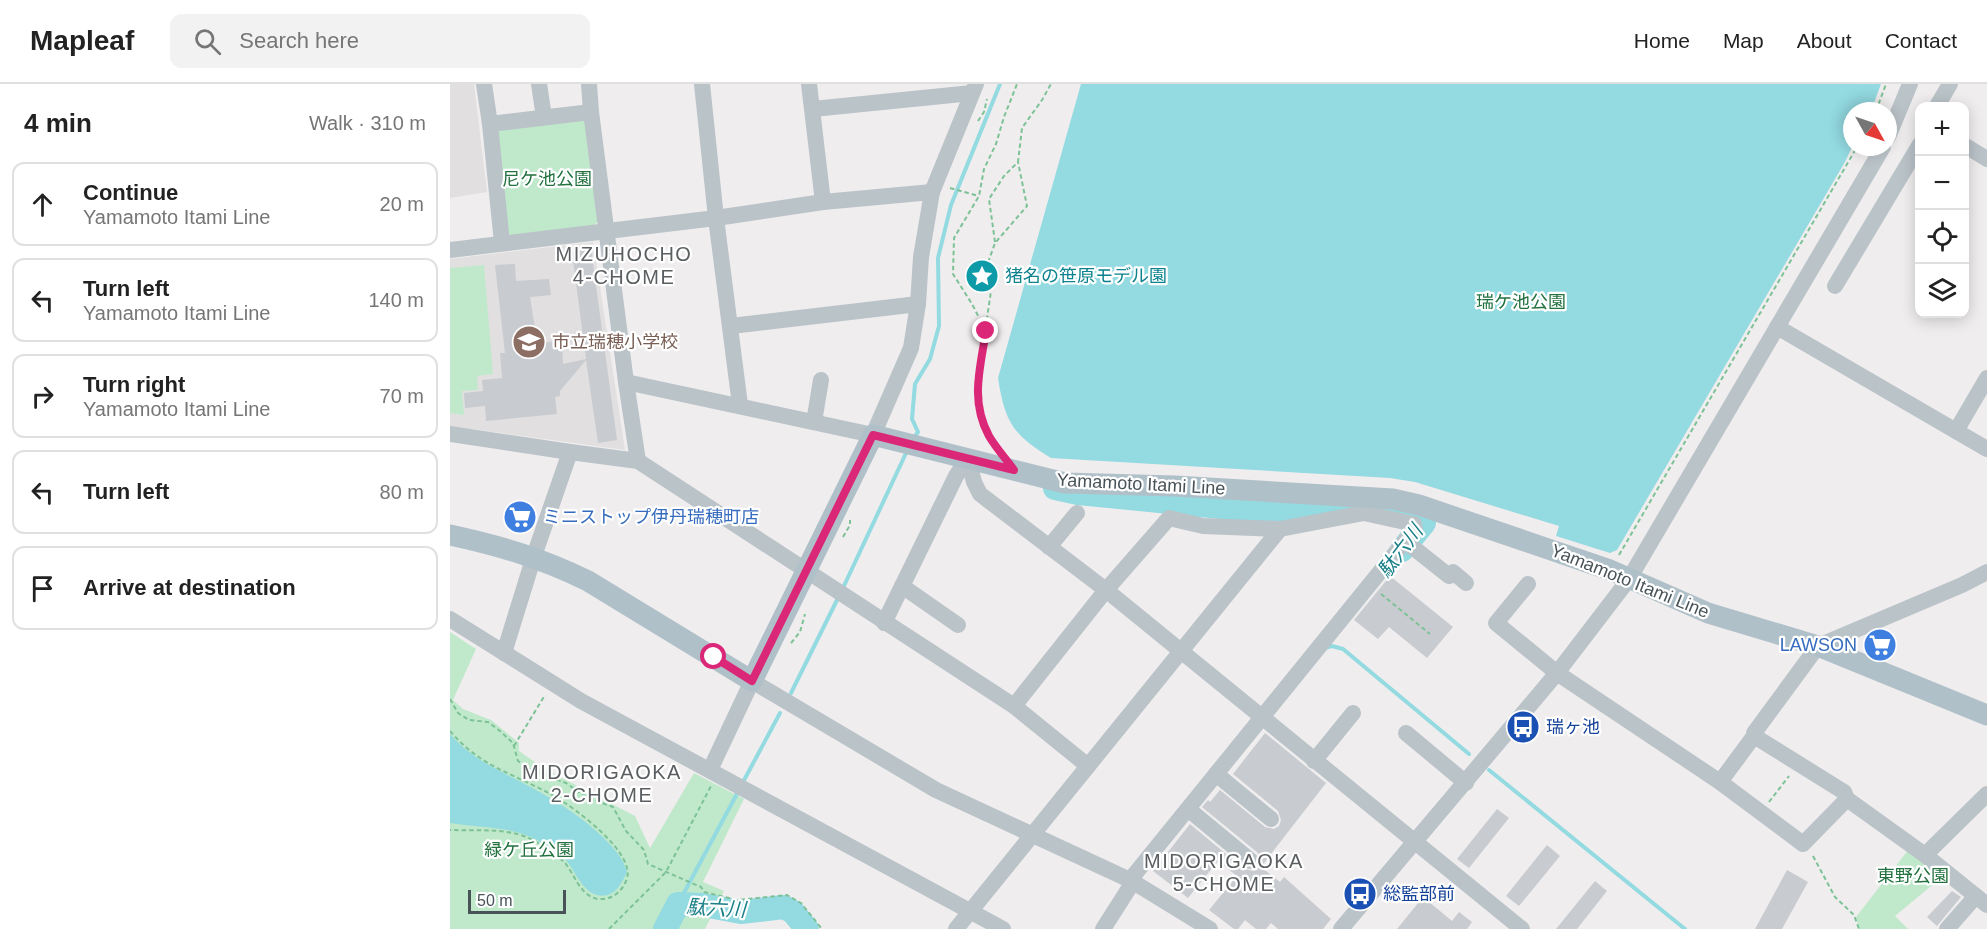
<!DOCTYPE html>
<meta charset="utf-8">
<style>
body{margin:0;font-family:Arial,"Noto Sans JP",sans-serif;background:#f2f2f2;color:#222}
.controls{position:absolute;right:18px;top:18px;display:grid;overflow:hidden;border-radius:12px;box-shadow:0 3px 15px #0003}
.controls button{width:54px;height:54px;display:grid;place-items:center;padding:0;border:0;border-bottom:2px solid #e0e0e0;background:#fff;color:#222;font:30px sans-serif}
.compass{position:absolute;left:1393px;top:18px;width:54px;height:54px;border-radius:50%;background:#fff;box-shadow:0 3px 15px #0003;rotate:130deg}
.scale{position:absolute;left:18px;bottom:15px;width:98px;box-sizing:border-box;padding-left:6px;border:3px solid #485358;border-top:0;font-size:16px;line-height:21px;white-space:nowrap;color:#485358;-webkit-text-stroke:4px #fff;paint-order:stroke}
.stop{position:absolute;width:18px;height:18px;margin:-14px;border:4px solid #db2777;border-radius:50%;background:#fff}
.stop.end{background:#db2777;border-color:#fff;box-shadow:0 2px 6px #0008}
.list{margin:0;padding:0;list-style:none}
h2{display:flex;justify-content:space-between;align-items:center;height:78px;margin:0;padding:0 24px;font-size:26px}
h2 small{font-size:20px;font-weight:400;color:#767676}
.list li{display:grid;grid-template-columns:39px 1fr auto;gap:18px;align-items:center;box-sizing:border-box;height:84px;margin:0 12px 12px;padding:0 12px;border:2px solid #e0e0e0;border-radius:12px}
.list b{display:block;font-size:22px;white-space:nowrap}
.list p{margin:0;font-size:20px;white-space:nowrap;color:#767676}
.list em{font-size:20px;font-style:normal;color:#767676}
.icon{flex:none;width:33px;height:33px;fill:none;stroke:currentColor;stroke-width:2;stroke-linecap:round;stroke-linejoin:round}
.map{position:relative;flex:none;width:1537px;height:845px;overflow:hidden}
header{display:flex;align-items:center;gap:36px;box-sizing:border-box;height:84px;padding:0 30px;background:#fff;border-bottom:2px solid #e0e0e0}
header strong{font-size:28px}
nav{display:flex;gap:33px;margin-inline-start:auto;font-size:21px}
.search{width:420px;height:54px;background:#f2f2f2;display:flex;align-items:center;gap:15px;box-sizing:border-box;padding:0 21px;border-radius:12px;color:#767676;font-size:22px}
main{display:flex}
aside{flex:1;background:#fff}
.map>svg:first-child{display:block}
.education{fill:#e1dfdf}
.green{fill:#c0e9cb}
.water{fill:#93dae1}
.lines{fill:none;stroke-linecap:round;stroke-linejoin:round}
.stream{stroke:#93dae1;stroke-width:4}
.river{stroke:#93dae1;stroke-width:24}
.building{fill:#c8cbcf}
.path{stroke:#7dc297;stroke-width:2;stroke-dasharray:4.5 3;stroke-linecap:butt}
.minor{stroke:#bac3c8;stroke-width:16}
.major{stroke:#b0c0c9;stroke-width:21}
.route{stroke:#db2777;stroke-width:8}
.labels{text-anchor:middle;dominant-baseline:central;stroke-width:4.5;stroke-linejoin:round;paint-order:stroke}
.park-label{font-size:18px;fill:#22713f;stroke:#fff}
.culture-label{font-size:18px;fill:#0d838f;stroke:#fff;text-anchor:start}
.education-label{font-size:18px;fill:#785e54;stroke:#fff;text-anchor:start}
.street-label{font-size:18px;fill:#485358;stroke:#fff}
.shop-label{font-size:18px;fill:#366cbe;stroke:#fff;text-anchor:start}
.transit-label{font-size:18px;fill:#164399;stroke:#fff;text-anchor:start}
.neighbourhood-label{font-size:20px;letter-spacing:1.5px;fill:#5b5f61;stroke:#fff}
.water-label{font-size:20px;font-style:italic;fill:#1c8089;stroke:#fff}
</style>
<header>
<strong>Mapleaf</strong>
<div class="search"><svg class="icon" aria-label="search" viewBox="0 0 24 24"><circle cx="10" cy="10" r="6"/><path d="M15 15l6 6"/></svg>Search here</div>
<nav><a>Home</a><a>Map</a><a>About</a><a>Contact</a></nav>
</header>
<main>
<aside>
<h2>4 min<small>Walk · 310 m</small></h2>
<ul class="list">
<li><svg class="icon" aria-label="ahead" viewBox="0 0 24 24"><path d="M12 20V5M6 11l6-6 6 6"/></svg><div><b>Continue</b><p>Yamamoto Itami Line</p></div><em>20 m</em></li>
<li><svg class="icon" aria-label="left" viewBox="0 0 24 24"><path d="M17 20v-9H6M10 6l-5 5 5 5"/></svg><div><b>Turn left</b><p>Yamamoto Itami Line</p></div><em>140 m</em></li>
<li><svg class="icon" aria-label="right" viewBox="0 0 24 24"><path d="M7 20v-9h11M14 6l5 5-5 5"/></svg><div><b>Turn right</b><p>Yamamoto Itami Line</p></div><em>70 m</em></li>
<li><svg class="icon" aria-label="left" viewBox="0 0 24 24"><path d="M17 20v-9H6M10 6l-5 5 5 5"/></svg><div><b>Turn left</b></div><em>80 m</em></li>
<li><svg class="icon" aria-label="arrive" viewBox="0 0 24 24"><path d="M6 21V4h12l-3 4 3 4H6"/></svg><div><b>Arrive at destination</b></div></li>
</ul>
</aside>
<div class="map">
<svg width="1537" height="845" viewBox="0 0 1537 845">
<rect width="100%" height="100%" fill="#f0edee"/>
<g class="education">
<polygon points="0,0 24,0 37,108 0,114"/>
<polygon points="143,158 175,366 0,342 0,175"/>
</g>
<g class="green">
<polygon points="129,32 136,39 151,135 143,142 61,152 54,147 45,44"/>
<polygon points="34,181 43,290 27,292 28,306 12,307 14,331 0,329 0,184"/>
<polygon points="0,548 26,565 3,616 13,625 41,636 69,659 69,667 95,685 185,732 200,764 244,689 294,715 253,798 274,807 255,845 0,845"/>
<polygon points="1459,765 1493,792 1445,832 1458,845 1409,845 1406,833"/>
</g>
<g class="water">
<path d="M 631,0 L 1431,0 L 1421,27 L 1402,27 L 1402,63 L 1395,78 L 1167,466 L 1160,469 L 1106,452 L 1109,442 L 965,398 L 940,394 L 601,374 C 563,351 555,338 548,294 Z"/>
<path d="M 0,650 C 20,673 46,685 73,699 C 102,714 130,731 154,754 C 164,765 173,773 177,788 C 171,801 164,815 147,811 C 131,807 125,785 114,774 C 106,767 95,761 87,756 C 62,742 28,744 0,739 Z"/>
</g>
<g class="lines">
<g class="stream">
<polyline points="463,355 468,348 462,335 465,300 480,275 489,242 488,174 501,121 550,0"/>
<polyline points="393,504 457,367"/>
<polyline points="875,564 882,562 893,565 1019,670"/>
<polyline points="341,609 388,514"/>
<polyline points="1039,686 1235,845"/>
<polyline points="292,700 330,629"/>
<polyline points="228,820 289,706"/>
</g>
<g class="river">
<polyline points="605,404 628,409 791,425 835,425 895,418 974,433 974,439 952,466"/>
<polyline points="215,845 228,820 253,821 291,828 334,823 343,828 357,845"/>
</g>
</g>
<g class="building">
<polygon points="141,165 167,356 148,359 136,276 110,307 110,312 105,313 107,330 36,337 35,322 15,324 14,309 33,307 32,296 52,294 50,269 55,269 45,181 65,180 66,197 99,195 101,211 80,213 87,257 93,256 93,259 112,256 113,280 136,275 122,168"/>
<polygon points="940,492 1003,543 977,574 939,543 928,555 904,536"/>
<polygon points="815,649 876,699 811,783 830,798 834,793 881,835 873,845 828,845 821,839 816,845 806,845 795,836 788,845 784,845 759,826 787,792 768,777 738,814 703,787 740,740 794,785 804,787 809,783 811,774 808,769 752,723 758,716 760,718 770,706 815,743 824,745 829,742 831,736 828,727 783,690"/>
<polygon points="1047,725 1059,734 1019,784 1007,775"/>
<polygon points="1097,761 1110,772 1069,822 1056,812"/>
<polygon points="1337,786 1358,798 1332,845 1305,845"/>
<polygon points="1145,797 1157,807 1127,845 1106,845"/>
<polygon points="1502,807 1511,813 1487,842 1477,833"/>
<polygon points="973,813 1002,837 1009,828 1022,838 1017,845 947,845"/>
</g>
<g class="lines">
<g class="path">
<polyline points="1426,27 1436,0"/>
<polyline points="528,37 534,28 537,15"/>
<polyline points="500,104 529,112"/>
<polyline points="545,158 539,115 554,92 568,78 572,44 592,16 601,0"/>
<polyline points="535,245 522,220 503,190 504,154 529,112 534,85 546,60 554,33 567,0"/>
<polyline points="549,365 540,353 528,324 528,296 541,207 534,190 545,159 577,122 568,78"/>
<polyline points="393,453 400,441 400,436"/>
<polyline points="1169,471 1407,63"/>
<polyline points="931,510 980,550"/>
<polyline points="341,559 350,548 355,530"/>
<polyline points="0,615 8,629 19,636 38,638 50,647 63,659 68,677 81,686 116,699 136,713 163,723 176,747 194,766 198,780 251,803 254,808 287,816 337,811 351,819 372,845"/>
<path d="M 0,647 C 11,660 23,670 38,679 C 59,691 83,700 104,712 C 125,724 189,771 176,797 C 171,809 161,816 148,815 C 130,812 125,791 115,779 C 107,771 95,763 85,757 C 60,743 28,747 0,746"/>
<polyline points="64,662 95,611"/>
<polyline points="1319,718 1339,692"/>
<polyline points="1363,772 1385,813 1404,831 1409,845"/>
<polyline points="159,845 216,788 261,702"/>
</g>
<g class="minor">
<polyline points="34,0 40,40"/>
<polyline points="89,0 94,33"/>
<polyline points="139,0 141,28 176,298"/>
<polyline points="252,0 266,134 290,321"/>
<polyline points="359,0 373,118"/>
<polyline points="1487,22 1500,0"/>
<polyline points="363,25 522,9"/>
<polyline points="1438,53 1460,0"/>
<polyline points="1514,61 1537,75"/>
<polyline points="52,159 40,40 141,28"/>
<polyline points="0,166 266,134 373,118 482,108"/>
<polyline points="1385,202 1470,60"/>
<polyline points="281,242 468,220"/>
<polyline points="1327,243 1537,365"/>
<polyline points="364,338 371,296"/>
<polyline points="1506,347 1537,294"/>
<polyline points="0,350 120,368"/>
<polyline points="518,374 524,398 530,410 656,506 1072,845"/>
<polyline points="188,377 176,298 423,351 461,264 468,220 471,173 482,108 526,0"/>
<polyline points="955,457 999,492 1003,488 1016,499"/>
<polyline points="599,463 627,429"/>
<polyline points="1078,500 1046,539 1107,589 1270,698 1353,760 1397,715"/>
<polyline points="452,502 508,541"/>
<polyline points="0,535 131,617 553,845"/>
<polyline points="434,539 506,392 518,374"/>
<polyline points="54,569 84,472 120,368 188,377 564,622 638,682"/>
<polyline points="564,622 656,506 719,434 753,442 830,445 914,429 964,440 965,445 955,457 680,796"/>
<polyline points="956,649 1016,699"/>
<polyline points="1304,652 1394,708 1397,715 1475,771 1537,821"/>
<polyline points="864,677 903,629"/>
<polyline points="260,686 302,597 486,706 680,796 760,845"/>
<polyline points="766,690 821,735"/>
<polyline points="1270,698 1304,652 1304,649 1368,562 1512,501 1537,488"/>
<polyline points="738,725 801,777"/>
<polyline points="1475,771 1537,710"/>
<polyline points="506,845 830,445"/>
<polyline points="653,845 683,798"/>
<polyline points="891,845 1107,589 1179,495 1433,63"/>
<polyline points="1497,845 1526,812"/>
</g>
<path class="major" d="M 0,451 C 51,462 91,474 138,497 L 302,597 L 423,351 L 615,399 L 725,402 L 943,415 L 969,421 L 1160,486 L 1258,529 L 1368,562 L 1537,631"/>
</g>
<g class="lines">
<path class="route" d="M 264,573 L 302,597 L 423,351 L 564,386 C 556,375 546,364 539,352 C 520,317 530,285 536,247"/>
</g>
<defs>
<g id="sight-disc" transform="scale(1.725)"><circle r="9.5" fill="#0f9aa8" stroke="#fff"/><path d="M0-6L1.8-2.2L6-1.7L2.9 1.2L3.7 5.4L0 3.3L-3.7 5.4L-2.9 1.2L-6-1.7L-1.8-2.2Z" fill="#fff"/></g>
<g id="school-disc" transform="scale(1.725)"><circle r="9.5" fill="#8d6e63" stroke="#fff"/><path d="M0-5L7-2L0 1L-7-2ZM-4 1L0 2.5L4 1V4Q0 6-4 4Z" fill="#fff"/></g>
<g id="supermarket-disc" transform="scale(1.725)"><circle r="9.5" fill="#3f7fe0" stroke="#fff"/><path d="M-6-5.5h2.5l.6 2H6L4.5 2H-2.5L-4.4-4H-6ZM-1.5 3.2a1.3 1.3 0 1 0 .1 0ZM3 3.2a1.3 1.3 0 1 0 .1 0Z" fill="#fff"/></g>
<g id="bus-disc" transform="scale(1.725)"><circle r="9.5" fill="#1a4fb4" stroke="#fff"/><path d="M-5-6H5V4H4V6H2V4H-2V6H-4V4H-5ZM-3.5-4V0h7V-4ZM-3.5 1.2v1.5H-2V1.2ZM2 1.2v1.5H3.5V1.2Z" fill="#fff"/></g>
</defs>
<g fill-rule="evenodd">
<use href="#sight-disc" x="532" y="192"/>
<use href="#school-disc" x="79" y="258"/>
<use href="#supermarket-disc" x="70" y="433"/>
<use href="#supermarket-disc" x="1430" y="561"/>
<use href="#bus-disc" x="1073" y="643"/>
<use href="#bus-disc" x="910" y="810"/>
</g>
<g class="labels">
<g class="park-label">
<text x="97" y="95">尼ケ池公園</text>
<text x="1071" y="218">瑞ケ池公園</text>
<text x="79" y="766">緑ケ丘公園</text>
<text x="1463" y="792">東野公園</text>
</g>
<g class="culture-label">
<text x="555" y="192">猪名の笹原モデル園</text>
</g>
<g class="education-label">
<text x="102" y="258">市立瑞穂小学校</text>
</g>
<g class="street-label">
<text transform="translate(691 400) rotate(3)">Yamamoto Itami Line</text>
<text transform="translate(1180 497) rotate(22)">Yamamoto Itami Line</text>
</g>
<g class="shop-label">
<text x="93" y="433">ミニストップ伊丹瑞穂町店</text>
<text x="1407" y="561" text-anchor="end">LAWSON</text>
</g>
<g class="transit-label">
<text x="1096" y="643">瑞ヶ池</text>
<text x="933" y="810">総監部前</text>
</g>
<g class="neighbourhood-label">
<text x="174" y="170">MIZUHOCHO<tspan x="174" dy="23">4-CHOME</tspan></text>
<text x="152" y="688">MIDORIGAOKA<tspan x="152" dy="23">2-CHOME</tspan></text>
<text x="774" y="777">MIDORIGAOKA<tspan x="774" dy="23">5-CHOME</tspan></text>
</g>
<g class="water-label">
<text transform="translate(950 467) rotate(-53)">駄六川</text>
<text transform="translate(266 824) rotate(3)">駄六川</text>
</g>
</g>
</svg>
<div class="controls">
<button>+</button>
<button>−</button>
<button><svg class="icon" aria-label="locate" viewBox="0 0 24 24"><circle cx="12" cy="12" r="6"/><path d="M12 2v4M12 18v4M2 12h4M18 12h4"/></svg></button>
<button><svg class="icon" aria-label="layers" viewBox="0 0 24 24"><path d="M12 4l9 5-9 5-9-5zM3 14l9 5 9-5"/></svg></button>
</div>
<svg class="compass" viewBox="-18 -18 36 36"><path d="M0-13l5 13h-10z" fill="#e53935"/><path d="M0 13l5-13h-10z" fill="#767676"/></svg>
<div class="scale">50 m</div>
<div class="stop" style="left:264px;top:573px"></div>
<div class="stop end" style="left:536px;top:247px"></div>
</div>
</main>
